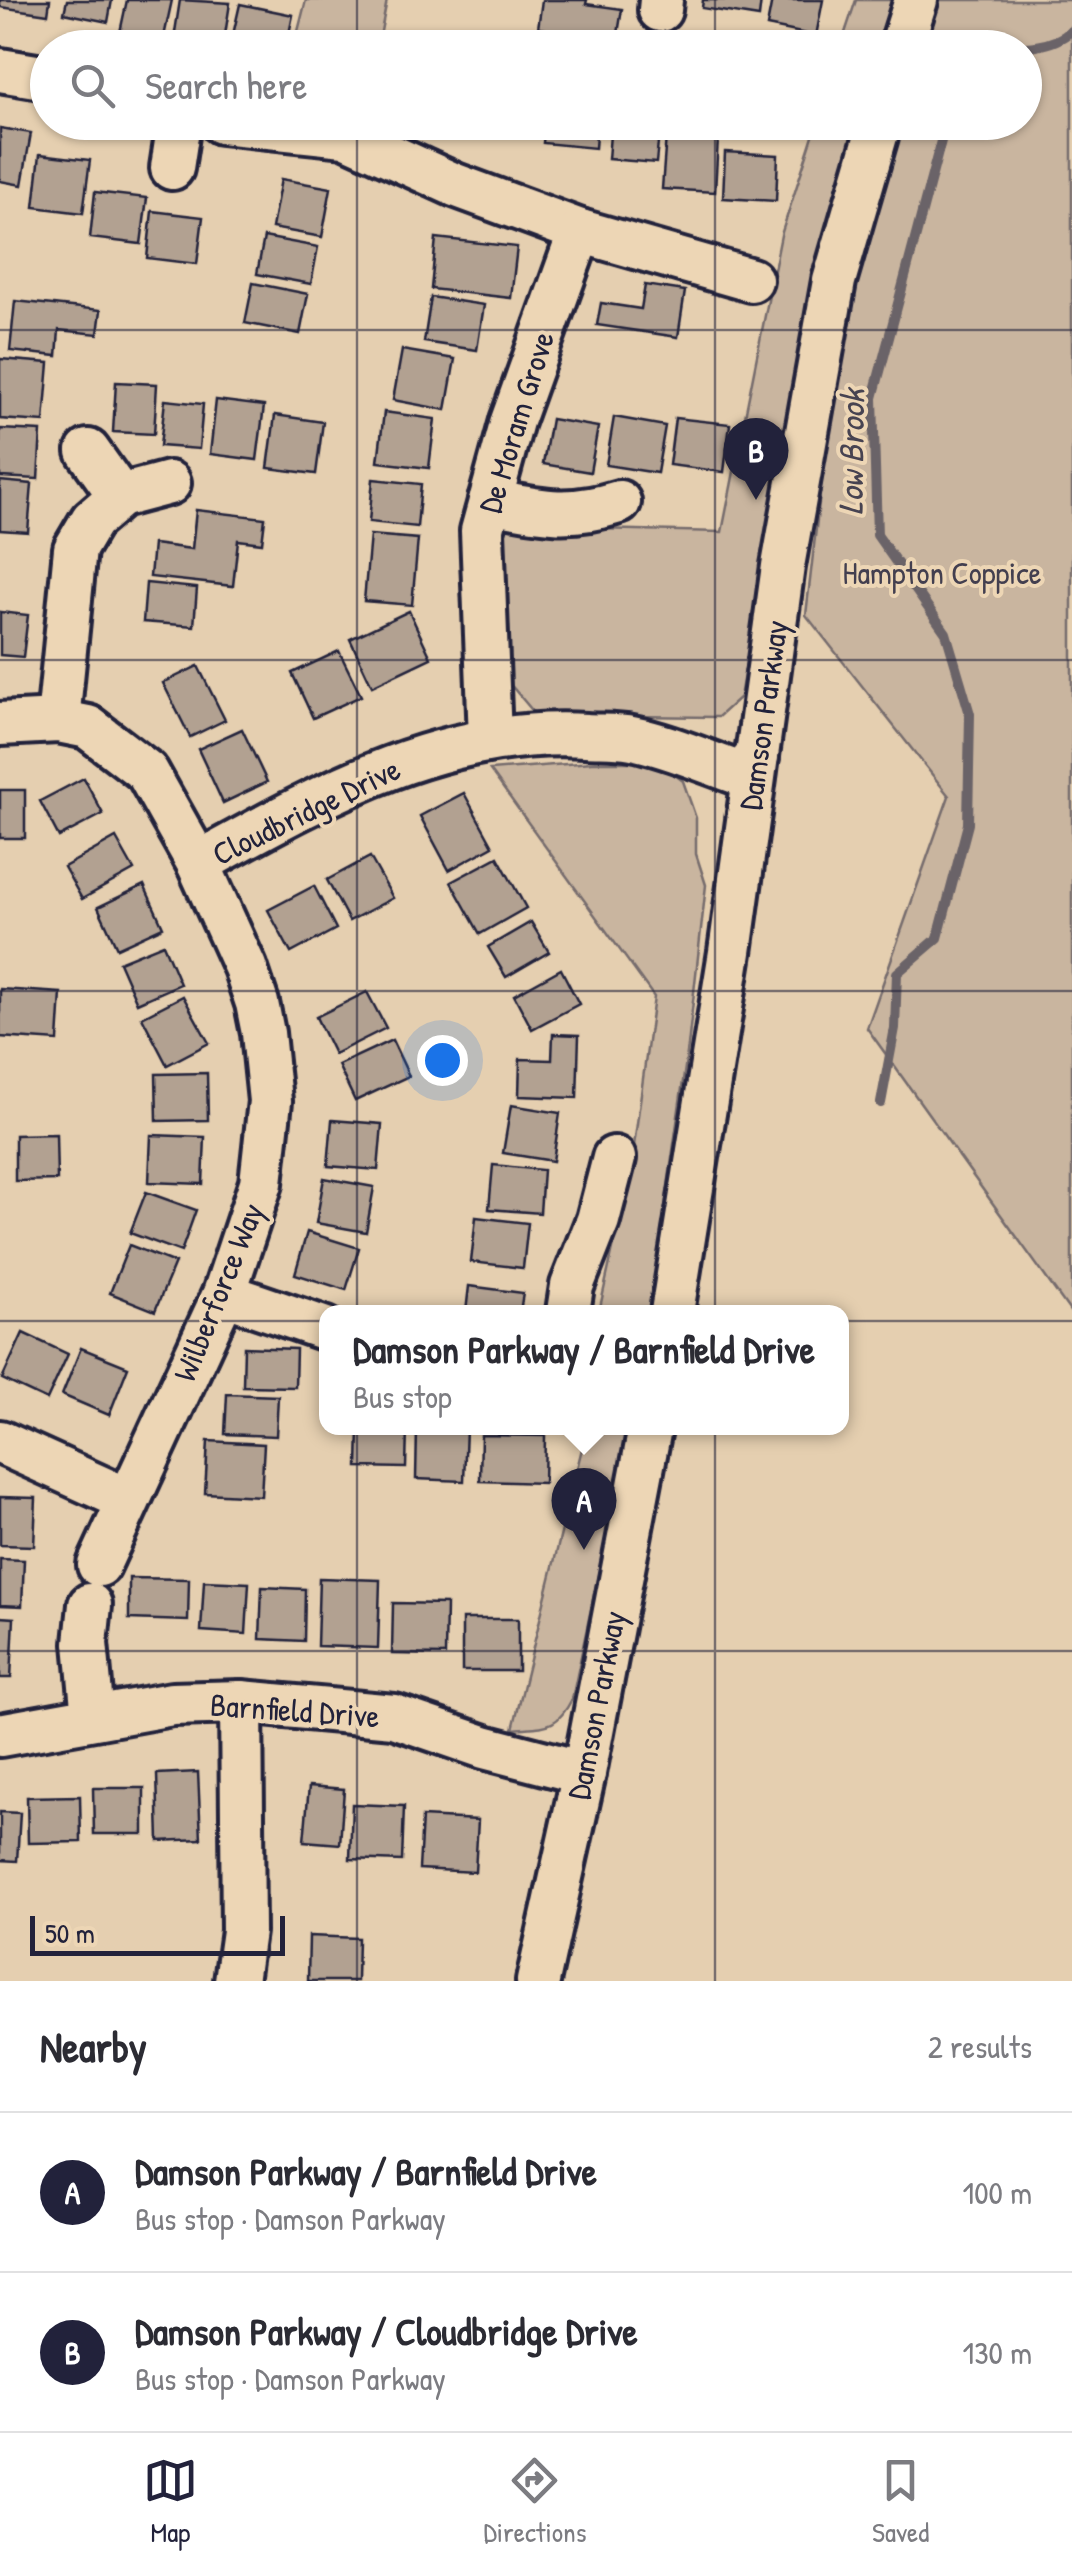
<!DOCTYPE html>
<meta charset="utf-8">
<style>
body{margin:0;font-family:"Patrick Hand",sans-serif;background:#f2f2f3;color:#2b2b33}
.scale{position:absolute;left:30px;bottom:25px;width:255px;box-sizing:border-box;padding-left:10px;border:5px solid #22223b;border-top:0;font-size:28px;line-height:35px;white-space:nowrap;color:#22223b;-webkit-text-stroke:8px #edd6b5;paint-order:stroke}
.you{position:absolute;left:442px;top:1060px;width:35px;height:35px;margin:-25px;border:8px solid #fff;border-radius:50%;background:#1a73e8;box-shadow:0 0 0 15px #1a73e833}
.badge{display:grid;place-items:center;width:65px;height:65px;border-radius:50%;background:#22223b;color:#fff;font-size:32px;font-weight:700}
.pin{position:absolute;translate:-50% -82px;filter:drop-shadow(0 2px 5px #0008)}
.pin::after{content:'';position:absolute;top:52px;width:35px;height:30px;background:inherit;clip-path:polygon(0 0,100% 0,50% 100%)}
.popup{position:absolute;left:319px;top:1305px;width:530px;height:130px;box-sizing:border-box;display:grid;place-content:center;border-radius:20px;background:#fff;filter:drop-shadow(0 2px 8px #0005);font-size:32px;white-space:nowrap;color:#7c7c81}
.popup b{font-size:38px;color:#2b2b33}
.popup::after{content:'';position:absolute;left:50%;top:100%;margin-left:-20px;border:20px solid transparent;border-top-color:#fff}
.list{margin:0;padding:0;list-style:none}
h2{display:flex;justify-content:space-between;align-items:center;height:130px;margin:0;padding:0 40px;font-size:42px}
h2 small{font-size:32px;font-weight:400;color:#7c7c81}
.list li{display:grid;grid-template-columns:65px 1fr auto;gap:30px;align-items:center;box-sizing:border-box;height:160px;padding:0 40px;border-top:2px solid #e1e1e2}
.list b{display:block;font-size:38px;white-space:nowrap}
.list p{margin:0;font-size:32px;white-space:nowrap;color:#7c7c81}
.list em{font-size:32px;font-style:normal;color:#7c7c81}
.icon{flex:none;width:55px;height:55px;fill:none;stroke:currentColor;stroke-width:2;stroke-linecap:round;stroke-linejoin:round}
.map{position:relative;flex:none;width:1072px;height:1981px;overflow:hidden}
.search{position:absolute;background:#fff;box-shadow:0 2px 8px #0004;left:30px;right:30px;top:30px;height:110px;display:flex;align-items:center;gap:25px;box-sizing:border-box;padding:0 35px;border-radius:55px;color:#7c7c81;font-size:38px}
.sheet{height:450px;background:#fff}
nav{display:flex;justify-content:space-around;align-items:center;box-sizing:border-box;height:140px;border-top:2px solid #e1e1e2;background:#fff;font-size:28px;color:#7c7c81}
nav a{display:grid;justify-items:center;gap:5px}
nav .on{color:#22223b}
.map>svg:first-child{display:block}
.green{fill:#c9b59f;stroke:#766c6d;stroke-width:2.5}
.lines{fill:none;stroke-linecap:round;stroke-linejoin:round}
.stream{stroke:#6b6367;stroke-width:10}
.building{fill:#b2a191;stroke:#22223b;stroke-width:2.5}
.minor-casing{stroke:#22223b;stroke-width:50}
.minor{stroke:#edd6b5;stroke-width:42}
.grid{fill:none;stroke:#22223b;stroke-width:2.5;stroke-opacity:0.55}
.labels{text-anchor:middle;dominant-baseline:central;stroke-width:8;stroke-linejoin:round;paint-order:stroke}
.street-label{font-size:32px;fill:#22223b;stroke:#edd6b5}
.park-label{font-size:32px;fill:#433f4f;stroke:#edd6b5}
.water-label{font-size:35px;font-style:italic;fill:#474351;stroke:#edd6b5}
</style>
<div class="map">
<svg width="1072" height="1981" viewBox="0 0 1072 1981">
<rect width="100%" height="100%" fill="#e5cfb0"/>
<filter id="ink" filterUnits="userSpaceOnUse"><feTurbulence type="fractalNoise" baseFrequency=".01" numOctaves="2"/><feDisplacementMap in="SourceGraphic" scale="20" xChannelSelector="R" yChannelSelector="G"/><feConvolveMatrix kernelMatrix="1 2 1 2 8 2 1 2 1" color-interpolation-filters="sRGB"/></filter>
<g filter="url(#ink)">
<g class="green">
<polygon points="306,0 387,0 378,47 294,47"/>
<polygon points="856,0 900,0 885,47 840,48"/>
<polygon points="924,0 1072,0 1072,1314 867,1028 949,796 806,615 844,286 889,123 1024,122 1024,48 910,47"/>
<polygon points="817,123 861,123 817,260 740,697 718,717 536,715 504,677 504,523 594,529 722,532 781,235"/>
<polygon points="592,762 658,762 683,781 696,818 696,854 706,885 688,1046 650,1312 599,1312 631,1168 654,997 490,770"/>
<path d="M 587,1428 L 629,1428 L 572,1699 C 556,1730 546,1726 513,1729 Z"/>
</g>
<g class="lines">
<g class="stream">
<path d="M 973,48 C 1005,47 1048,53 1072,30"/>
<polyline points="881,1103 895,1028 897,973 938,938 968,824 970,714 946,633 877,535 873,398 946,122"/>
</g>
</g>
<g class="building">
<polygon points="0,0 50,0 48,14 0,7"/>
<polygon points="67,0 112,0 108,22 64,13"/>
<polygon points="127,0 172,0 162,46 119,37"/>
<polygon points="180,0 230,3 223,48 173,45"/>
<polygon points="542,0 587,0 586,4 622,9 617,40 538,28"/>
<polygon points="703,0 761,0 759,17 702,8"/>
<polygon points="772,0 823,0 816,36 767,26"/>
<polygon points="240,4 293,15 286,48 230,48"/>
<polygon points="383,40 424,43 424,48 382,48"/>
<polygon points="474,122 535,122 534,131"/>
<polygon points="545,122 597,122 595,148 543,143"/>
<polygon points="611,122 660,122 656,163 608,159"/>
<polygon points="0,128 31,133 22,185 0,181"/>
<polygon points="666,135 718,138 715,192 662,189"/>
<polygon points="725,152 778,155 776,201 723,198"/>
<polygon points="40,154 90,160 83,213 34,207"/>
<polygon points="281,179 331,188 322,237 272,228"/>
<polygon points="95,192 147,198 141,244 90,238"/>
<polygon points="152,211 203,217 197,264 147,258"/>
<polygon points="264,237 318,247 311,284 257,274"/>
<polygon points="436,238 517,247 511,298 431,289"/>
<polygon points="253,283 308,294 300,334 245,323"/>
<polygon points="645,285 685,291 678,337 597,325 601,303 641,309"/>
<polygon points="431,297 484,305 477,350 424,342"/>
<polygon points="15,301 101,310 98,334 59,330 57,356 10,351"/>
<polygon points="402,350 455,359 446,410 393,400"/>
<polygon points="0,359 49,363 44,422 0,419"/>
<polygon points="116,382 157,384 154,434 113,432"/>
<polygon points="165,400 203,404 199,449 160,446"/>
<polygon points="216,400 264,406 257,460 210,454"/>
<polygon points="384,412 435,419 429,468 378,462"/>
<polygon points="275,415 323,422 316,474 268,468"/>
<polygon points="614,417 665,426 657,473 606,465"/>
<polygon points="675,418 730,424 724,472 669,465"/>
<polygon points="551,419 598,427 590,472 543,464"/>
<polygon points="0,429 41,431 38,479 0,477"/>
<polygon points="373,479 421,484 417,527 369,522"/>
<polygon points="0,481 32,484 28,532 0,530"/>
<polygon points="196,510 265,518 262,543 238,540 233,586 150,577 153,544 192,549"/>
<polygon points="370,535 418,539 412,605 364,601"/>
<polygon points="146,583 197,588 194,626 143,622"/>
<polygon points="409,611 431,658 372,686 350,639"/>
<polygon points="0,612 28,615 23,657 0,655"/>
<polygon points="339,651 361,696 313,718 292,673"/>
<polygon points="198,666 225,720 190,737 163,683"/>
<polygon points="242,729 267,782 223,803 198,749"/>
<polygon points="84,778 103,814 59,837 40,801"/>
<rect x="0" y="790" width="25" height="48"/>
<polygon points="464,793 493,846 449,870 420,816"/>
<polygon points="116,838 134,870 82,899 64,867"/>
<polygon points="370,857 393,898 349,921 327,880"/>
<polygon points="498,857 526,908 480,934 451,882"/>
<polygon points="144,885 163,927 117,948 98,907"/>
<polygon points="314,886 336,929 291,953 268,910"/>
<polygon points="531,922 549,952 506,977 488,947"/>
<polygon points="163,944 180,984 137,1003 119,962"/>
<polygon points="561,969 579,1004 532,1029 514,995"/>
<polygon points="0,989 61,993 58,1041 0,1037"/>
<polygon points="367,992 386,1028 334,1054 316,1017"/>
<polygon points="183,996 209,1043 167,1065 142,1017"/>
<polygon points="553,1034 579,1035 577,1098 519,1096 520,1059 552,1060"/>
<polygon points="392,1040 409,1076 355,1101 338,1065"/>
<polygon points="207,1073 208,1120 157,1121 156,1074"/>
<polygon points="511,1105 560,1113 553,1161 503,1153"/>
<polygon points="332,1120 382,1124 378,1170 328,1166"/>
<polygon points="56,1134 57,1180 15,1181 15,1135"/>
<polygon points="151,1135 205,1137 203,1184 149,1182"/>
<polygon points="493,1165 543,1170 540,1213 489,1209"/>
<polygon points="324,1178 374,1187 366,1232 316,1223"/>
<polygon points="146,1192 196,1210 181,1252 130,1233"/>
<polygon points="476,1217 528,1223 523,1268 471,1262"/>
<polygon points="307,1232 359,1248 346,1290 295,1274"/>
<polygon points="129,1245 175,1263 155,1311 110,1293"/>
<polygon points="469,1286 523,1293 520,1312 466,1312"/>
<polygon points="23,1333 68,1354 47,1400 2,1379"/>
<polygon points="244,1347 296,1349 295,1387 243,1386"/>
<polygon points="81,1348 128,1367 109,1415 62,1395"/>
<polygon points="227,1394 278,1396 276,1436 225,1434"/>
<polygon points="359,1428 407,1428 406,1468 358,1467"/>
<polygon points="417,1428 466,1428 464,1481 416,1479"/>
<polygon points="481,1435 545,1436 544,1483 480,1481"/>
<polygon points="208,1441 264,1444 261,1496 205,1493"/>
<polygon points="0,1497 36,1498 34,1546 0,1545"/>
<polygon points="0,1559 24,1560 22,1606 0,1605"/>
<polygon points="129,1578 189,1579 188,1621 129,1619"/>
<polygon points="319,1578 380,1580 378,1648 317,1646"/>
<polygon points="204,1581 249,1583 246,1634 201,1631"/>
<polygon points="262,1587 305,1589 304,1641 260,1639"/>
<polygon points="393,1603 446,1604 445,1655 392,1654"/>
<polygon points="0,1617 14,1618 11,1678 0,1678"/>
<rect x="462" y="1619" width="56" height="52"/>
<polygon points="198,1772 201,1839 159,1841 157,1774"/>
<polygon points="309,1786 344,1789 340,1844 304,1841"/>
<polygon points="93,1788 144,1788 144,1834 94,1834"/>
<polygon points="80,1796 81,1842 28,1843 27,1797"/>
<polygon points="352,1804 404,1806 402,1861 350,1859"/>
<polygon points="0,1812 20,1813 17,1861 0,1860"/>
<polygon points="422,1817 478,1820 475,1872 419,1869"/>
<polygon points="309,1936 358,1938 357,1981 308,1981"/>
</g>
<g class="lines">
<g class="minor-casing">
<g id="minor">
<polyline points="660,10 661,0"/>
<polyline points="901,48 916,0"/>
<polyline points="0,70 48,78"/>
<polyline points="221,122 345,135 455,185 580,231 512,421 482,531 490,739"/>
<polyline points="172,168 179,122"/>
<polyline points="580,231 751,280"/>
<polyline points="88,451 120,496"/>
<path d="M 490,501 C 541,511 568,518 619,502"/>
<polyline points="58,721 75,549 92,520 120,496 169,483"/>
<polyline points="0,724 58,721 88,727 147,772 198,863 245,967 257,1003 263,1033 270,1101 261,1183 224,1294 99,1565"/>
<path d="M 198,863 C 320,796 441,726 586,735 C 600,736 617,735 632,738 C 668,745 706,762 741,774 L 757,756"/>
<polyline points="224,1294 326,1329"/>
<polyline points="568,1312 572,1286 598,1220 614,1158"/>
<polyline points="672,1312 730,952 783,566 834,281 880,122"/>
<polyline points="0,1442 128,1500"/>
<polyline points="90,1605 86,1643 93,1717"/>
<polyline points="0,1735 172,1704 241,1702 394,1716 484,1747 584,1773"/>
<polyline points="236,1981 243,1931 241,1702"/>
<polyline points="538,1981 584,1773 650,1428"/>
</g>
</g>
<use href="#minor" class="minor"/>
</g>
</g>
<path class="grid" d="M 357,0 L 357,48M 715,0 L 715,48M 357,122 L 357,1981M 715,122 L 715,1981M 0,330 L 1072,330M 0,660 L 1072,660M 0,991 L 1072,991M 0,1321 L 1072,1321M 0,1651 L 1072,1651"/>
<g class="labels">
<g class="street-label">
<text transform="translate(516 422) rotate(-73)">De Moram Grove</text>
<text transform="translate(763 715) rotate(-82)">Damson Parkway</text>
<text transform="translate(306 811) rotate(-26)">Cloudbridge Drive</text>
<text transform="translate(218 1292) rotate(-68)">Wilberforce Way</text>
<text transform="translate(596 1705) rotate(-79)">Damson Parkway</text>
<text transform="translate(295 1710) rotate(4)">Barnfield Drive</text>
</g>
<g class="park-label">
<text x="942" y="572">Hampton Coppice</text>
</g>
<g class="water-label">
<text transform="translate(851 452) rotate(-89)">Low Brook</text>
</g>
</g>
</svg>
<div class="scale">50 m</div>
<div class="you"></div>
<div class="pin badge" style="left:584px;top:1550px">A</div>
<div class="popup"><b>Damson Parkway / Barnfield Drive</b>Bus stop</div>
<div class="pin badge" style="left:756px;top:500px">B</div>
<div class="search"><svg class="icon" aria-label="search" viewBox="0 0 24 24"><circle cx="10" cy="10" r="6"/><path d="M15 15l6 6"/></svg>Search here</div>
</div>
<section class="sheet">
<h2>Nearby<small>2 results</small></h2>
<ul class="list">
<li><span class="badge">A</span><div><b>Damson Parkway / Barnfield Drive</b><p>Bus stop · Damson Parkway</p></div><em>100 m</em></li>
<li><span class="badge">B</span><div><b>Damson Parkway / Cloudbridge Drive</b><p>Bus stop · Damson Parkway</p></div><em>130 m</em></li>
</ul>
</section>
<nav>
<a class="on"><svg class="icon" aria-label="map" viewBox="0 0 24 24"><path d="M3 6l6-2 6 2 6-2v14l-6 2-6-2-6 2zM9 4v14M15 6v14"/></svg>Map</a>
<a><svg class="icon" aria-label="directions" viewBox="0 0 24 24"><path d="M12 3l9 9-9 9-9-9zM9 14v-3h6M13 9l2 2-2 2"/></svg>Directions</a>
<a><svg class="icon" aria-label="saved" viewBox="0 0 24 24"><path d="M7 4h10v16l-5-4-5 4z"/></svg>Saved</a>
</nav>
